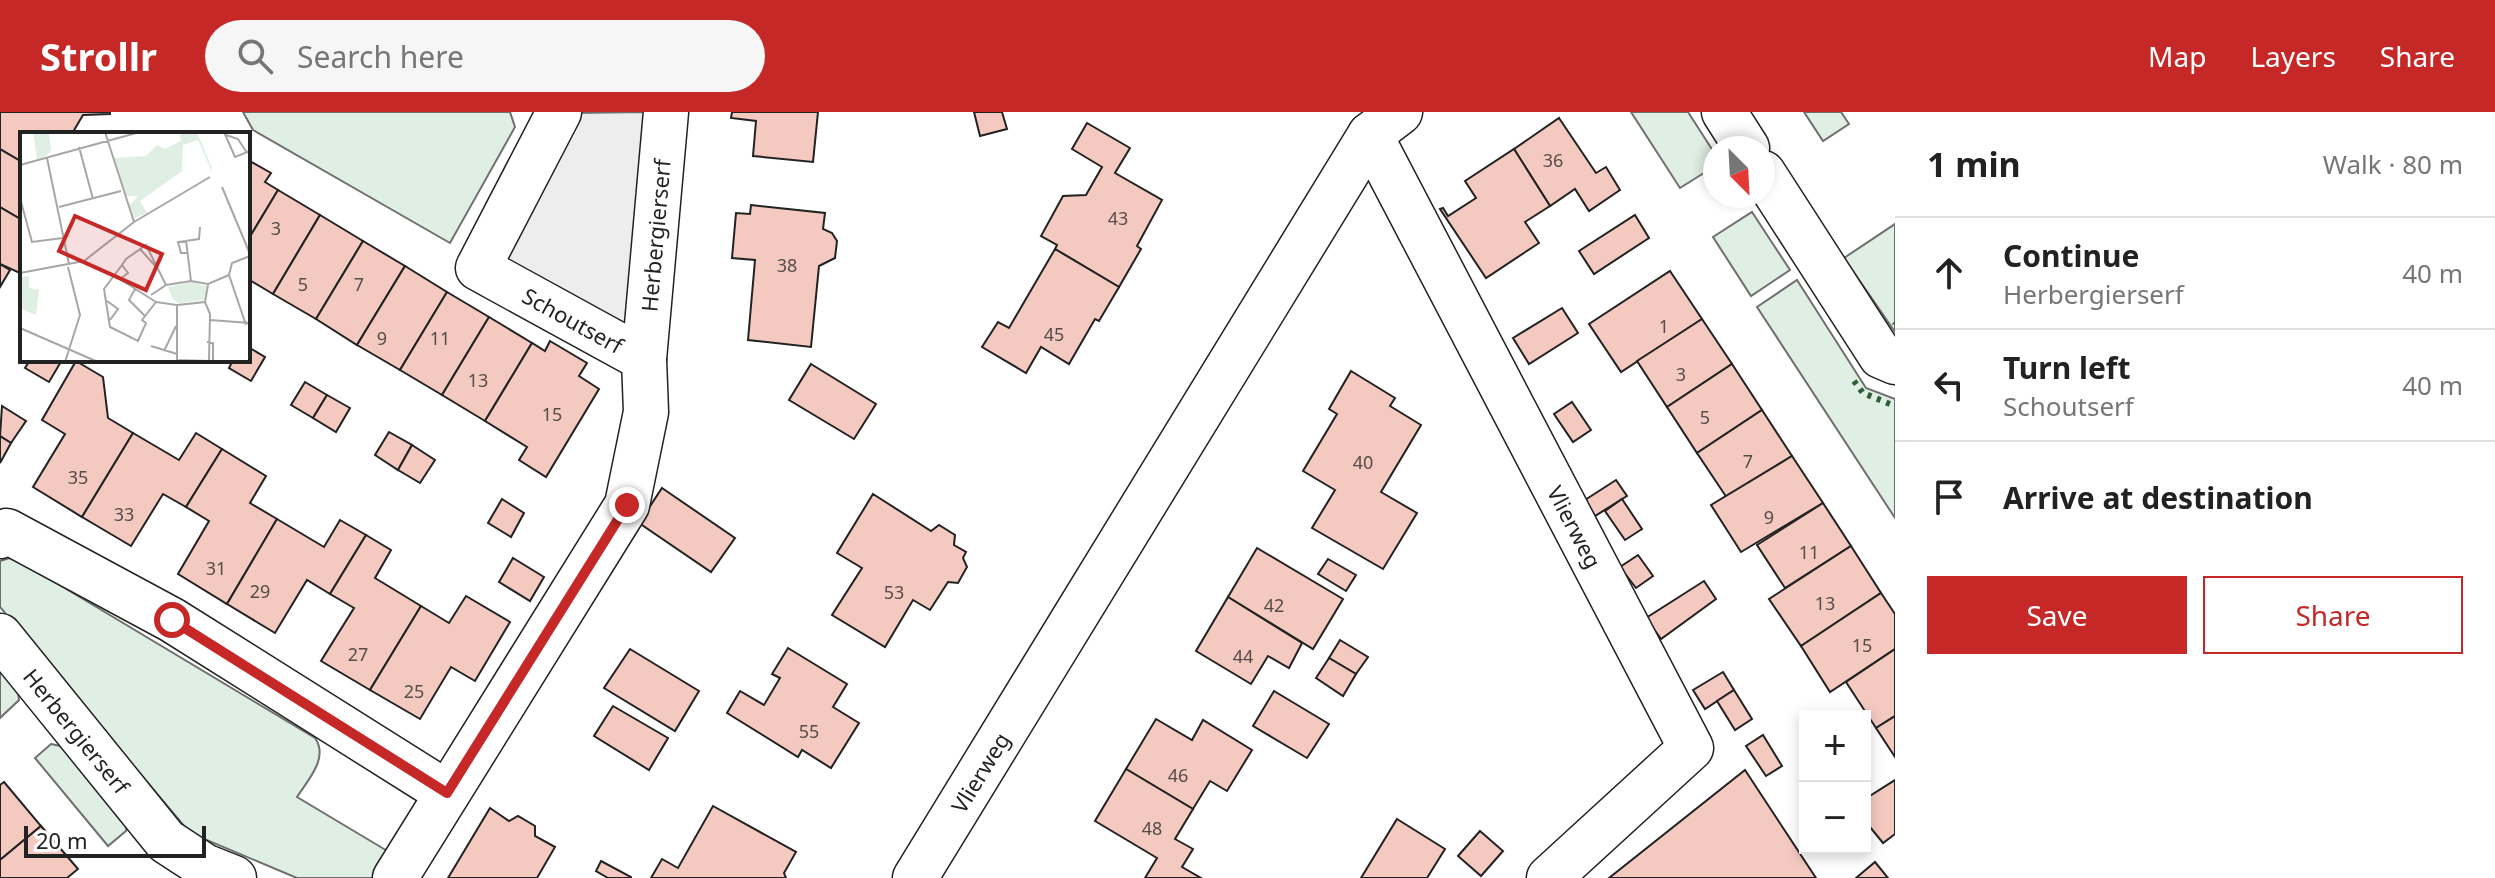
<!DOCTYPE html>
<meta charset="utf-8">
<style>
body{margin:0;font-family:"Noto Sans",sans-serif;background:#f6f6f6;color:#222}
.controls{position:absolute;right:24px;bottom:24px;display:grid;overflow:hidden;border-radius:0px;box-shadow:0 4px 12px #0003}
.controls button{width:72px;height:72px;display:grid;place-items:center;padding:0;border:0;border-bottom:2px solid #e0e0e0;background:#fff;color:#222;font:40px sans-serif}
.compass{position:absolute;left:1703px;top:24px;width:72px;height:72px;border-radius:50%;background:#fff;box-shadow:0 4px 12px #0003;rotate:156deg}
.scale{position:absolute;left:24px;bottom:20px;width:182px;box-sizing:border-box;padding-left:8px;border:4px solid #222;border-top:0;font-size:22px;line-height:28px;white-space:nowrap;color:#222;-webkit-text-stroke:6px #fff;paint-order:stroke}
.stop{position:absolute;width:24px;height:24px;margin:-18px;border:6px solid #c62828;border-radius:50%;background:#fff}
.stop.end{background:#c62828;border-color:#fff;box-shadow:0 2px 8px #0008}
.list{margin:0;padding:0;list-style:none}
h2{display:flex;justify-content:space-between;align-items:center;height:104px;margin:0;padding:0 32px;font-size:34px}
h2 small{font-size:26px;font-weight:400;color:#767676}
.list li{display:grid;grid-template-columns:52px 1fr auto;gap:24px;align-items:center;box-sizing:border-box;height:112px;padding:0 32px;border-top:2px solid #e0e0e0}
.list b{display:block;font-size:30px;white-space:nowrap}
.list p{margin:0;font-size:26px;white-space:nowrap;color:#767676}
.list em{font-size:26px;font-style:normal;color:#767676}
.actions{display:flex;gap:16px;padding:24px 32px}
.actions a{flex:1;padding:18px 0;border:2px solid #c62828;border-radius:0px;text-align:center;font-size:28px;color:#c62828}
.actions .main{background:#c62828;color:#fff}
.icon{flex:none;width:44px;height:44px;fill:none;stroke:currentColor;stroke-width:2;stroke-linecap:round;stroke-linejoin:round}
.map{position:relative;flex:none;width:1895px;height:766px;overflow:hidden}
header{display:flex;align-items:center;gap:48px;box-sizing:border-box;height:112px;padding:0 40px;background:#c62828;color:#fff}
header strong{font-size:38px}
nav{display:flex;gap:44px;margin-inline-start:auto;font-size:28px}
.search{width:560px;height:72px;background:#f6f6f6;display:flex;align-items:center;gap:20px;box-sizing:border-box;padding:0 28px;border-radius:44px;color:#767676;font-size:30px}
main{display:flex}
aside{flex:1;background:#fff}
.map>svg:first-child{display:block}
.green{fill:#e0efe3;stroke:#6f6f6f;stroke-width:2}
.parking{fill:#ededed;stroke:#6f6f6f;stroke-width:2}
.building{fill:#f3c9c0;stroke:#222;stroke-width:2}
.lines{fill:none;stroke-linecap:round;stroke-linejoin:round}
.minor-casing{stroke:#222;stroke-width:47}
.minor{stroke:#fff;stroke-width:44}
.hedge{stroke:#2f5e38;stroke-width:6;stroke-dasharray:4 6;stroke-linecap:butt}
.route{stroke:#c62828;stroke-width:10}
.labels{text-anchor:middle;dominant-baseline:central;stroke-width:6;stroke-linejoin:round;paint-order:stroke}
.number-label{font-size:18px;fill:#564c4a}
.street-label{font-size:22px;fill:#222;stroke:#fff}
.inset-road{fill:none;stroke:#a7a7a7;stroke-width:2}
.view{fill:#c62828;fill-opacity:0.15;stroke:#c62828;stroke-width:4}
.inset-edge{fill:none;stroke:#222;stroke-width:4}
</style>
<header>
<strong>Strollr</strong>
<div class="search"><svg class="icon" aria-label="search" viewBox="0 0 24 24"><circle cx="10" cy="10" r="6"/><path d="M15 15l6 6"/></svg>Search here</div>
<nav><a>Map</a><a>Layers</a><a>Share</a></nav>
</header>
<main>
<div class="map">
<svg width="1895" height="766" viewBox="0 0 1895 766">
<rect width="100%" height="100%" fill="#fff"/>
<g class="green">
<polygon points="243,0 510,0 515,15 450,131 253,18"/>
<polygon points="1631,0 1688,0 1715,42 1715,54 1680,76"/>
<polygon points="1804,0 1841,0 1849,12 1823,29"/>
<polygon points="1752,100 1790,158 1751,184 1713,125"/>
<polygon points="1895,112 1895,220 1844,146"/>
<polygon points="1797,168 1866,276 1895,287 1895,406 1757,195"/>
<path d="M 13,445 L 315,626 C 329,646 308,668 297,685 L 389,740 L 374,766 L 297,766 L 190,721 L 0,495 L 0,449 Z"/>
<polygon points="0,558 18,580 19,588 0,606"/>
<polygon points="51,632 65,635 127,711 126,719 108,734 35,646"/>
</g>
<polygon class="parking" points="648,0 631,218 500,150 575,1"/>
<g class="building">
<polygon points="0,0 110,0 110,2 83,3 73,20 76,22 22,22 22,50 0,37"/>
<polygon points="732,0 818,0 813,50 753,44 756,9 731,6"/>
<polygon points="974,0 1002,0 1007,17 980,24"/>
<polygon points="1559,6 1596,61 1606,55 1620,78 1589,99 1575,77 1550,94 1514,37"/>
<polygon points="1087,11 1130,36 1115,61 1162,88 1137,134 1141,137 1119,175 1055,137 1057,133 1041,124 1063,84 1086,83 1102,55 1072,37"/>
<polygon points="0,37 22,50 22,108 0,95"/>
<polygon points="1514,37 1550,94 1525,110 1539,131 1486,166 1440,97 1443,96 1448,104 1476,86 1465,69"/>
<polygon points="248,48 271,61 265,70 278,78 248,128"/>
<polygon points="278,78 320,103 273,182 248,167 248,128"/>
<polygon points="751,93 825,101 823,117 832,121 837,129 835,146 819,154 811,235 748,228 755,148 732,146 736,101 750,102"/>
<polygon points="0,95 22,108 22,162 0,152"/>
<polygon points="320,103 363,129 316,207 273,182"/>
<polygon points="1635,103 1649,126 1594,162 1579,139"/>
<polygon points="363,129 405,154 357,233 316,207"/>
<polygon points="1055,137 1119,175 1099,209 1095,207 1069,252 1041,235 1026,261 982,235 998,210 1009,216"/>
<polygon points="0,152 10,158 0,175"/>
<polygon points="405,154 447,180 400,258 357,233"/>
<polygon points="1670,159 1702,207 1621,260 1589,212"/>
<polygon points="447,180 489,205 442,283 400,258"/>
<polygon points="1562,196 1578,221 1529,252 1513,226"/>
<polygon points="489,205 532,231 485,309 442,283"/>
<polygon points="1702,207 1732,252 1667,295 1637,249"/>
<polygon points="550,229 587,251 579,264 599,277 546,365 519,348 527,335 485,309 532,231 545,239"/>
<polygon points="248,235 265,245 251,269 229,256 233,248 248,248"/>
<polygon points="30,248 62,248 49,270 25,256"/>
<polygon points="76,249 103,265 108,306 133,321 82,405 33,375 65,322 42,308"/>
<polygon points="811,252 876,292 854,327 789,288"/>
<polygon points="1732,252 1762,298 1697,341 1667,295"/>
<polygon points="1351,259 1395,286 1390,294 1421,313 1381,380 1417,401 1383,457 1312,416 1335,378 1303,359 1337,302 1329,297"/>
<polygon points="305,270 327,283 313,306 291,293"/>
<polygon points="327,283 350,296 336,320 313,306"/>
<polygon points="1572,290 1591,318 1573,330 1554,302"/>
<polygon points="2,294 26,309 11,331 0,324"/>
<polygon points="1762,298 1792,344 1727,386 1697,341"/>
<polygon points="389,320 412,333 398,358 375,343"/>
<polygon points="133,321 179,348 196,321 222,337 186,395 163,382 131,434 82,405"/>
<polygon points="0,324 11,331 0,351"/>
<polygon points="412,333 435,348 420,371 398,358"/>
<polygon points="222,337 266,364 250,391 277,407 227,492 178,462 209,409 186,395"/>
<polygon points="1792,344 1823,391 1741,440 1711,393"/>
<polygon points="1616,368 1627,384 1595,404 1585,388"/>
<polygon points="662,376 735,426 711,460 639,411"/>
<polygon points="873,382 931,419 939,413 955,423 954,433 966,440 963,446 967,455 958,471 948,470 930,498 913,488 885,535 832,503 862,456 837,441"/>
<polygon points="502,387 524,401 511,425 488,411"/>
<polygon points="1622,387 1642,417 1625,428 1605,399"/>
<polygon points="1823,391 1851,434 1785,476 1757,433"/>
<polygon points="277,407 324,435 340,408 366,423 330,482 307,468 275,521 227,492"/>
<polygon points="366,423 391,438 375,466 421,494 370,578 321,549 354,496 330,482"/>
<polygon points="1851,434 1881,481 1801,534 1769,487"/>
<polygon points="1257,436 1343,487 1313,537 1228,485"/>
<polygon points="1638,443 1653,464 1636,476 1620,455"/>
<polygon points="513,446 544,465 530,489 499,470"/>
<polygon points="1328,447 1356,463 1346,479 1318,462"/>
<polygon points="1704,469 1716,487 1661,527 1646,506"/>
<polygon points="1881,481 1895,502 1895,537 1830,580 1801,534"/>
<polygon points="466,484 510,510 475,569 451,555 420,607 370,578 421,494 449,511"/>
<polygon points="1228,485 1302,531 1289,556 1268,544 1251,572 1196,539"/>
<polygon points="1340,528 1368,545 1356,562 1329,546"/>
<polygon points="788,536 847,572 833,595 859,611 831,656 802,638 798,645 727,601 740,579 764,593 780,566 772,562"/>
<polygon points="630,537 699,579 675,619 604,576"/>
<polygon points="1895,537 1895,604 1876,616 1846,570"/>
<polygon points="1329,546 1356,562 1343,584 1316,566"/>
<polygon points="1723,560 1734,578 1705,597 1693,578"/>
<polygon points="1734,578 1752,607 1735,618 1717,589"/>
<polygon points="1274,579 1329,612 1307,646 1253,614"/>
<polygon points="613,594 668,626 649,658 594,624"/>
<polygon points="1895,604 1895,645 1876,616"/>
<polygon points="1156,607 1192,628 1203,608 1252,638 1227,679 1210,669 1193,697 1126,657"/>
<polygon points="1763,623 1782,654 1766,664 1746,634"/>
<polygon points="1126,657 1193,697 1175,727 1193,737 1182,755 1201,766 1145,766 1157,746 1095,709"/>
<polygon points="1745,658 1816,766 1609,766"/>
<polygon points="1895,668 1895,722 1883,731 1865,709 1865,687"/>
<polygon points="4,670 41,714 0,748 0,673"/>
<polygon points="713,694 796,740 784,761 786,766 651,766 662,747 678,756"/>
<polygon points="490,696 509,709 518,704 535,714 535,724 555,735 537,766 448,766"/>
<polygon points="1397,707 1445,737 1427,766 1361,766"/>
<polygon points="41,714 78,757 67,766 0,766 0,748"/>
<polygon points="1480,719 1503,739 1481,764 1458,744"/>
<polygon points="601,749 631,765 631,766 608,766 596,759"/>
<polygon points="1875,750 1888,766 1856,766"/>
</g>
<g class="lines">
<g class="minor-casing">
<g id="minor">
<polyline points="1724,0 1747,36"/>
<path id="s1" d="M 1370,23 L 1691,636 L 1549,766"/>
<polyline points="1763,61 1881,244 1895,250"/>
<path id="s2" d="M 644,247 L 666,0"/>
<polyline points="0,424 7,419 172,508 447,681"/>
<path id="s3" d="M 0,524 L 166,729 L 204,754 L 234,766"/>
<polyline points="395,766 627,393 646,300 644,247 478,156 559,0"/>
<path id="s4" d="M 915,766 L 1370,23 L 1400,0"/>
</g>
</g>
<use href="#minor" class="minor"/>
<g class="hedge">
<polyline points="1894,210 1895,211"/>
<polyline points="1854,269 1863,281 1895,294"/>
</g>
</g>
<g class="lines">
<polyline class="route" points="172,508 447,681 627,393"/>
</g>
<g class="labels">
<g class="number-label">
<text x="1553" y="48">36</text>
<text x="1118" y="106">43</text>
<text x="276" y="116">3</text>
<text x="787" y="153">38</text>
<text x="303" y="172">5</text>
<text x="359" y="172">7</text>
<text x="1664" y="214">1</text>
<text x="1054" y="222">45</text>
<text x="382" y="226">9</text>
<text x="440" y="226">11</text>
<text x="1681" y="262">3</text>
<text x="478" y="268">13</text>
<text x="552" y="302">15</text>
<text x="1705" y="305">5</text>
<text x="1748" y="349">7</text>
<text x="1363" y="350">40</text>
<text x="78" y="365">35</text>
<text x="124" y="402">33</text>
<text x="1769" y="405">9</text>
<text x="1809" y="440">11</text>
<text x="216" y="456">31</text>
<text x="260" y="479">29</text>
<text x="894" y="480">53</text>
<text x="1825" y="491">13</text>
<text x="1274" y="493">42</text>
<text x="1862" y="533">15</text>
<text x="358" y="542">27</text>
<text x="1243" y="544">44</text>
<text x="414" y="579">25</text>
<text x="809" y="619">55</text>
<text x="1178" y="663">46</text>
<text x="1152" y="716">48</text>
</g>
<g class="street-label">
<text stroke="none"><textPath href="#s2" startOffset="124">Herbergierserf</textPath></text>
<text transform="translate(573 208) rotate(29)">Schoutserf</text>
<text stroke="none"><textPath href="#s1" startOffset="442">Vlierweg</textPath></text>
<text stroke="none"><textPath href="#s3" startOffset="122">Herbergierserf</textPath></text>
<text stroke="none"><textPath href="#s4" startOffset="124">Vlierweg</textPath></text>
</g>
</g>
<g transform="translate(20 20)">
<rect width="230" height="230" fill="#fff"/>
<path d="M 13,0 L 29,0 L 31,18 L 26,24 L 17,27 ZM 159,0 L 177,0 L 192,36 L 192,40 L 178,8 L 163,13 L 162,39 L 120,69 L 127,81 L 114,86 L 109,74 L 118,64 L 106,64 L 94,26 L 126,24 L 137,13 L 145,17 L 161,9 ZM 9,144 L 9,156 L 19,158 L 16,183 L 2,177 L 0,145 ZM 171,150 L 187,154 L 184,168 L 158,171 L 152,166 L 148,155 Z" fill="#e0efe3"/>
<path class="inset-road" d="M 85,0 L 114,90M 204,0 L 215,25 L 230,19M 206,3 L 218,7 L 227,21M 59,15 L 73,67M 27,26 L 49,132M 0,33 L 120,0M 202,55 L 230,122M 0,66 L 12,110 L 43,106M 39,75 L 101,59M 114,90 L 190,45M 166,108 L 171,149M 120,117 L 138,137M 167,121 L 161,121 L 158,110 L 179,107 L 180,95M 102,133 L 84,157 L 90,195 L 118,209 L 126,191 L 122,188 L 136,170M 0,141 L 64,129 L 114,90M 98,146 L 136,170M 100,147 L 108,141 L 102,133 L 106,127 L 126,113 L 146,153M 115,157 L 109,168 L 125,184M 131,163 L 146,153 L 171,149 L 188,152 L 209,143M 87,169 L 98,177 L 90,188M 136,170 L 157,173 L 157,228 L 189,229M 185,170 L 190,182 L 189,228M 157,173 L 185,170 L 188,153M 190,188 L 230,191M 226,193 L 209,143 L 212,131 L 230,124M 0,196 L 78,230M 187,210 L 193,211 L 193,230M 131,214 L 157,222M 144,219 L 156,194M 45,230 L 60,183 L 48,135"/>
<path class="view" d="M 55,84 L 142,122 L 126,158 L 39,119 Z"/>
<rect width="230" height="230" class="inset-edge"/>
</g>
</svg>
<div class="controls">
<button>+</button>
<button>−</button>
</div>
<svg class="compass" viewBox="-18 -18 36 36"><path d="M0-13l5 13h-10z" fill="#e53935"/><path d="M0 13l5-13h-10z" fill="#767676"/></svg>
<div class="scale">20 m</div>
<div class="stop" style="left:172px;top:508px"></div>
<div class="stop end" style="left:627px;top:393px"></div>
</div>
<aside>
<h2>1 min<small>Walk · 80 m</small></h2>
<ul class="list">
<li><svg class="icon" aria-label="ahead" viewBox="0 0 24 24"><path d="M12 20V5M6 11l6-6 6 6"/></svg><div><b>Continue</b><p>Herbergierserf</p></div><em>40 m</em></li>
<li><svg class="icon" aria-label="left" viewBox="0 0 24 24"><path d="M17 20v-9H6M10 6l-5 5 5 5"/></svg><div><b>Turn left</b><p>Schoutserf</p></div><em>40 m</em></li>
<li><svg class="icon" aria-label="arrive" viewBox="0 0 24 24"><path d="M6 21V4h12l-3 4 3 4H6"/></svg><div><b>Arrive at destination</b></div></li>
</ul>
<div class="actions"><a class="main">Save</a><a>Share</a></div>
</aside>
</main>
